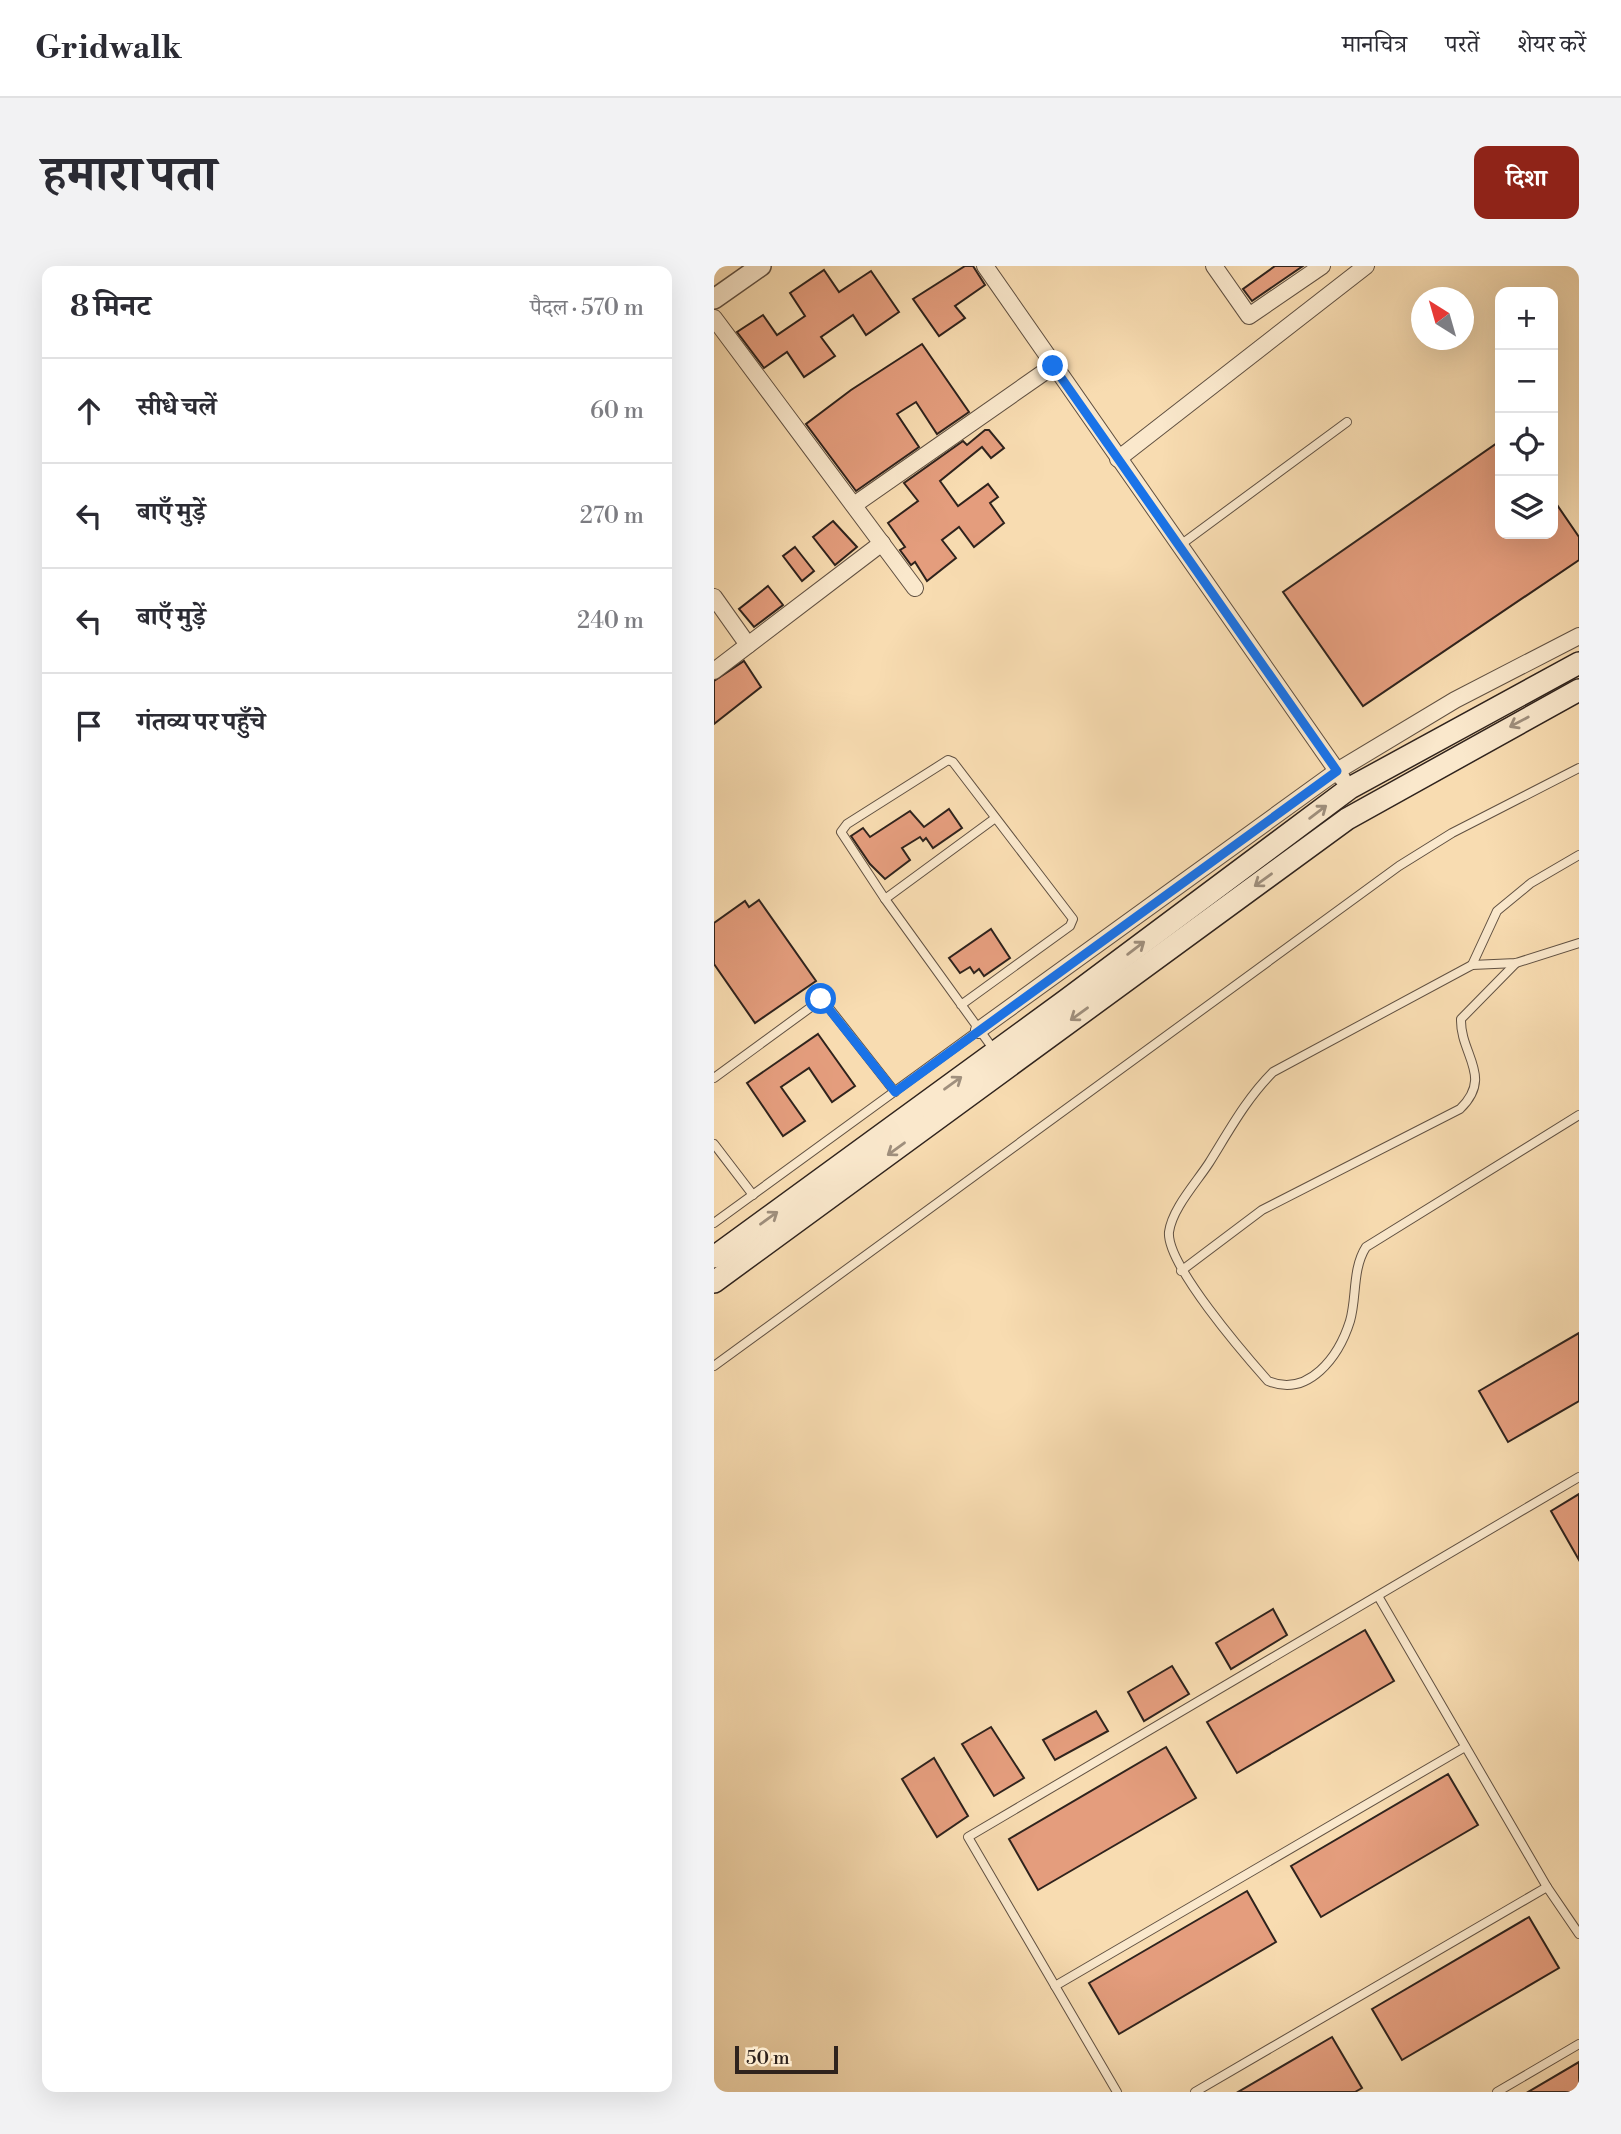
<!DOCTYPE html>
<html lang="hi">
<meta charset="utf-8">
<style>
body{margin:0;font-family:"Libre Bodoni","Noto Serif Devanagari",serif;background:#f2f2f3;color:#2b2b33}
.controls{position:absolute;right:21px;top:21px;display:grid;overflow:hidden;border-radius:14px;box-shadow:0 7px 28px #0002}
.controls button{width:63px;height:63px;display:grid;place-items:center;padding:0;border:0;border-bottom:2px solid #e1e1e2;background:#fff;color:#2b2b33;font:35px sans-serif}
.compass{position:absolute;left:697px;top:21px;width:63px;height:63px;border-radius:50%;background:#fff;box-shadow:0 7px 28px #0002;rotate:323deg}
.scale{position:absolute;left:21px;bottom:18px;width:103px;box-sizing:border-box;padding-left:7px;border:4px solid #2f231d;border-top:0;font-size:19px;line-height:24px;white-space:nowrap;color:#2f231d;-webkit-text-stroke:5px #fae8cc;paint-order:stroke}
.stop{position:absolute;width:21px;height:21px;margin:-16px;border:5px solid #1a73e8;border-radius:50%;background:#fff}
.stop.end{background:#1a73e8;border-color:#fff;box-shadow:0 2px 7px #0008}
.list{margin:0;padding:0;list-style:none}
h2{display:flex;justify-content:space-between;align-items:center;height:91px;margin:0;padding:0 28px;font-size:30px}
h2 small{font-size:23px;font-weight:400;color:#7c7c81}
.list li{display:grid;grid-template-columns:46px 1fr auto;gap:21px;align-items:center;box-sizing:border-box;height:105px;padding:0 28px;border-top:2px solid #e1e1e2}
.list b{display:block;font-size:26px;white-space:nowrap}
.list em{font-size:23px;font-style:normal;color:#7c7c81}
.icon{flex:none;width:38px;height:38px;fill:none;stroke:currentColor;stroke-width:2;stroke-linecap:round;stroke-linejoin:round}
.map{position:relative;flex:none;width:865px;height:1826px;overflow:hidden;border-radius:14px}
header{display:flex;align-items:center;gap:42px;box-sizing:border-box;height:98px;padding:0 35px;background:#fff;border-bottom:2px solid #e1e1e2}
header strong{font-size:33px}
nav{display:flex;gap:38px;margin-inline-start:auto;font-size:24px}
.intro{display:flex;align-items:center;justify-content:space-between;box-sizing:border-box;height:168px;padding:0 42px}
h1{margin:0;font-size:49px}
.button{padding:18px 32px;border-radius:14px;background:#8f2418;color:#fff;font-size:24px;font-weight:700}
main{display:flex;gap:42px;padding:0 42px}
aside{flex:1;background:#fff;border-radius:14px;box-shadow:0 7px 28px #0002}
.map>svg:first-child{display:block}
.building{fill:#e49d7d;stroke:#2f231d;stroke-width:2}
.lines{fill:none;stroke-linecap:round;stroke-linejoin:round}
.service-casing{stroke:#615142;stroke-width:10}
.minor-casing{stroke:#615142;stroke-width:18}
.tertiary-casing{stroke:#615142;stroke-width:22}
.secondary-casing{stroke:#2f231d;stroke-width:24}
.service{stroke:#fae8cc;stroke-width:8}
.minor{stroke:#fae8cc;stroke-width:16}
.tertiary{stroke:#fae8cc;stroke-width:19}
.secondary{stroke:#fae8cc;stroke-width:21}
.oneway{stroke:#9f8f7d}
.route{stroke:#1a73e8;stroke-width:9}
</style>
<header>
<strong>Gridwalk</strong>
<nav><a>मानचित्र</a><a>परतें</a><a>शेयर करें</a></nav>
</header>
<div class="intro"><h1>हमारा पता</h1><a class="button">दिशा</a></div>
<main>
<aside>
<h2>8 मिनट<small>पैदल · 570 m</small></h2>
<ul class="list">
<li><svg class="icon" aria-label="ahead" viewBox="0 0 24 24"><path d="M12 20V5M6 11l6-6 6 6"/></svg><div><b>सीधे चलें</b></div><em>60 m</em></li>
<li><svg class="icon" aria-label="left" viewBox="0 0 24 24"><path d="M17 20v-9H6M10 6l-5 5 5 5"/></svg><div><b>बाएँ मुड़ें</b></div><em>270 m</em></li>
<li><svg class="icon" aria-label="left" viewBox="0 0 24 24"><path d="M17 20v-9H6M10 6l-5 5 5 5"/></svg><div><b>बाएँ मुड़ें</b></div><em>240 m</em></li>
<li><svg class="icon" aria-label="arrive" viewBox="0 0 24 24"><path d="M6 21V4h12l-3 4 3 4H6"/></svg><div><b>गंतव्य पर पहुँचे</b></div></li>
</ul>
</aside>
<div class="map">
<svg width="865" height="1826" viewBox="0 0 865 1826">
<rect width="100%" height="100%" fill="#f8dcb1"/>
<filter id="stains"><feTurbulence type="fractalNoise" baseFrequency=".00286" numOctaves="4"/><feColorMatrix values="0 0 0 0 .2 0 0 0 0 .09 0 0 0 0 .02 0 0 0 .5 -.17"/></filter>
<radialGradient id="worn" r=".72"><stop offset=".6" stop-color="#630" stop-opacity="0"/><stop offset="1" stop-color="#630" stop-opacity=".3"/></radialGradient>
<g class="building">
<polygon points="251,0 259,0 271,19 241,40 251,52 225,70 199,33"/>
<polygon points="561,0 589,0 538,35 529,23"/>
<polygon points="110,4 125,26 157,5 185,46 152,69 139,49 107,71 121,90 90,111 73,86 50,102 23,66 49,49 63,69 91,50 76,27"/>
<polygon points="208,78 255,146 223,168 202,136 183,148 205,181 142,225 92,158 137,124"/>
<polygon points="271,164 275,164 290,182 277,192 268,181 226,215 244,240 274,218 284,231 276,237 290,257 260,281 245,261 228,274 242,292 213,315 201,296 197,299 186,284 191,281 174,257 204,235 190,217 249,175 253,179"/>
<polygon points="786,175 786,268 839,268 839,233 865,271 865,294 649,440 569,326"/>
<polygon points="119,255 143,281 121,299 99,271"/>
<polygon points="81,281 100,305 88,315 69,290"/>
<polygon points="54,320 69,339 40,361 25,343"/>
<polygon points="30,395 47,421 0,458 0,415"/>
<polygon points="235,543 248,562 219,582 212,572 209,575 206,571 188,582 196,594 171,613 156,598 137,570 149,562 156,571 196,545 210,561"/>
<polygon points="45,634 102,715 41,757 0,698 0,657 31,635 35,641"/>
<polygon points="277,663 296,692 270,710 265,703 260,707 256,701 246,707 235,692"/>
<polygon points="104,768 141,820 118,836 95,802 67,821 91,855 69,870 33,817"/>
<polygon points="865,1067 865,1135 794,1176 765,1125"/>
<polygon points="865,1228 865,1294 837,1245"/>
<polygon points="559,1343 573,1369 517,1403 502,1377"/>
<polygon points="651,1364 680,1415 523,1507 493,1456"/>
<polygon points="458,1400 475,1428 430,1455 414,1426"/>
<polygon points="382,1445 394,1465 341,1494 329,1474"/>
<polygon points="277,1461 310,1512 280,1530 248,1478"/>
<polygon points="452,1481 482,1532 324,1624 295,1573"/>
<polygon points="220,1492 254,1550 223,1571 188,1513"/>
<polygon points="734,1508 764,1559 607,1651 577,1600"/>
<polygon points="533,1625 562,1676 405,1768 375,1717"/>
<polygon points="815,1651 845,1702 688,1794 658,1743"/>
<polygon points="618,1771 648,1822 641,1826 524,1826"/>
<polygon points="865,1796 865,1826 814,1826"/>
</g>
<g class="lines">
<g class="service-casing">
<g id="service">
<polyline points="465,280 633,156"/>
<polyline points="171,633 280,553"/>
<path d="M 865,677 L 802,697 L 758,699 L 559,806 C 532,833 515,865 495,897 C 482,917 458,943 455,966 C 452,998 531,1089 554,1115 C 595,1132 625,1090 636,1055 C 643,1031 638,1003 652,981 L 865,849"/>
<polyline points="758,699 783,645 817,617 865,589"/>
<polyline points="247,739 356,660 359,653 239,496 234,494 133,558 127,566 171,633 280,784"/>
<polyline points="0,812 108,733 181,826"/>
<polyline points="0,878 39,929"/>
<polyline points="0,957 265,764"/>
<path d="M 467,1005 L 548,944 L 746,843 C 780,810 746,789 747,753 L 802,697"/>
<polyline points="0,1100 685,600 738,567 865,502"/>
<polyline points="664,1330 833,1621 865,1668"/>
<polyline points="341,1720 751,1481"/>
<polyline points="403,1826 254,1571 865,1211"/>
<polyline points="481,1826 833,1621"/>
<polyline points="783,1826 865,1778"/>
</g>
</g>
<g class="minor-casing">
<g id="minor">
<polyline points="271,0 628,512"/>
<polyline points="500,0 535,50 608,0"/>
<polyline points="0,52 201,322"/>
<polyline points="404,193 652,0"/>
<polyline points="140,239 339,100"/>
<polyline points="0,331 34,379"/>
<polyline points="0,405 168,277"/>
<polyline points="265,764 623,505 741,434 865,370"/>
</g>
</g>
<g class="tertiary-casing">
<polyline id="tertiary" points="0,33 47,0"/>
</g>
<g class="secondary-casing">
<g id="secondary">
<polyline points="0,991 351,735 636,522 865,397"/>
<polyline points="0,1016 633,553 865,424"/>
</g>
</g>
<use href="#service" class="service"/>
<use href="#minor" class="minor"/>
<use href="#tertiary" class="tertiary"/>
<use href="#secondary" class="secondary"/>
</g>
<defs><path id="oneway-shaft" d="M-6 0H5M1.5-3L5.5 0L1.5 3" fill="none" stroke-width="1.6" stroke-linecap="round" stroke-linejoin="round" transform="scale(1.75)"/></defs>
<g class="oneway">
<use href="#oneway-shaft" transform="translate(805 456) rotate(152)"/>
<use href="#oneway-shaft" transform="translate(604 546) rotate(-37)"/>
<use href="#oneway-shaft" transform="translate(549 614) rotate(144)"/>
<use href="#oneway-shaft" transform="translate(422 682) rotate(-37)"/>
<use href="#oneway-shaft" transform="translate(365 748) rotate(144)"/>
<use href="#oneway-shaft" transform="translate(239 817) rotate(-36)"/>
<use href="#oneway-shaft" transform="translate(182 883) rotate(144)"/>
<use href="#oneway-shaft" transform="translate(55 952) rotate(-36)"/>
</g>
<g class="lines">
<polyline class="route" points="107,733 181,826 623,505 339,100"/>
</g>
<rect width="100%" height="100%" filter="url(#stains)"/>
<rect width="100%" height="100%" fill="url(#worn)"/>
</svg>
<div class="controls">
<button>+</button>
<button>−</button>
<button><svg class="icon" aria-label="locate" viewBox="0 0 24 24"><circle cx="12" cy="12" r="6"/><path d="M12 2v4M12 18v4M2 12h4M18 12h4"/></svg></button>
<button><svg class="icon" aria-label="layers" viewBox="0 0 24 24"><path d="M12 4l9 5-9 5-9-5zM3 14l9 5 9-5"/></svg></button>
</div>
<svg class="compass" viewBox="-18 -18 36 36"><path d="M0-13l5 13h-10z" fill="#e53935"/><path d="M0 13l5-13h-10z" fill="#7c7c81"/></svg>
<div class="scale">50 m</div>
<div class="stop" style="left:107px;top:733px"></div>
<div class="stop end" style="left:339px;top:100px"></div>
</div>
</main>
